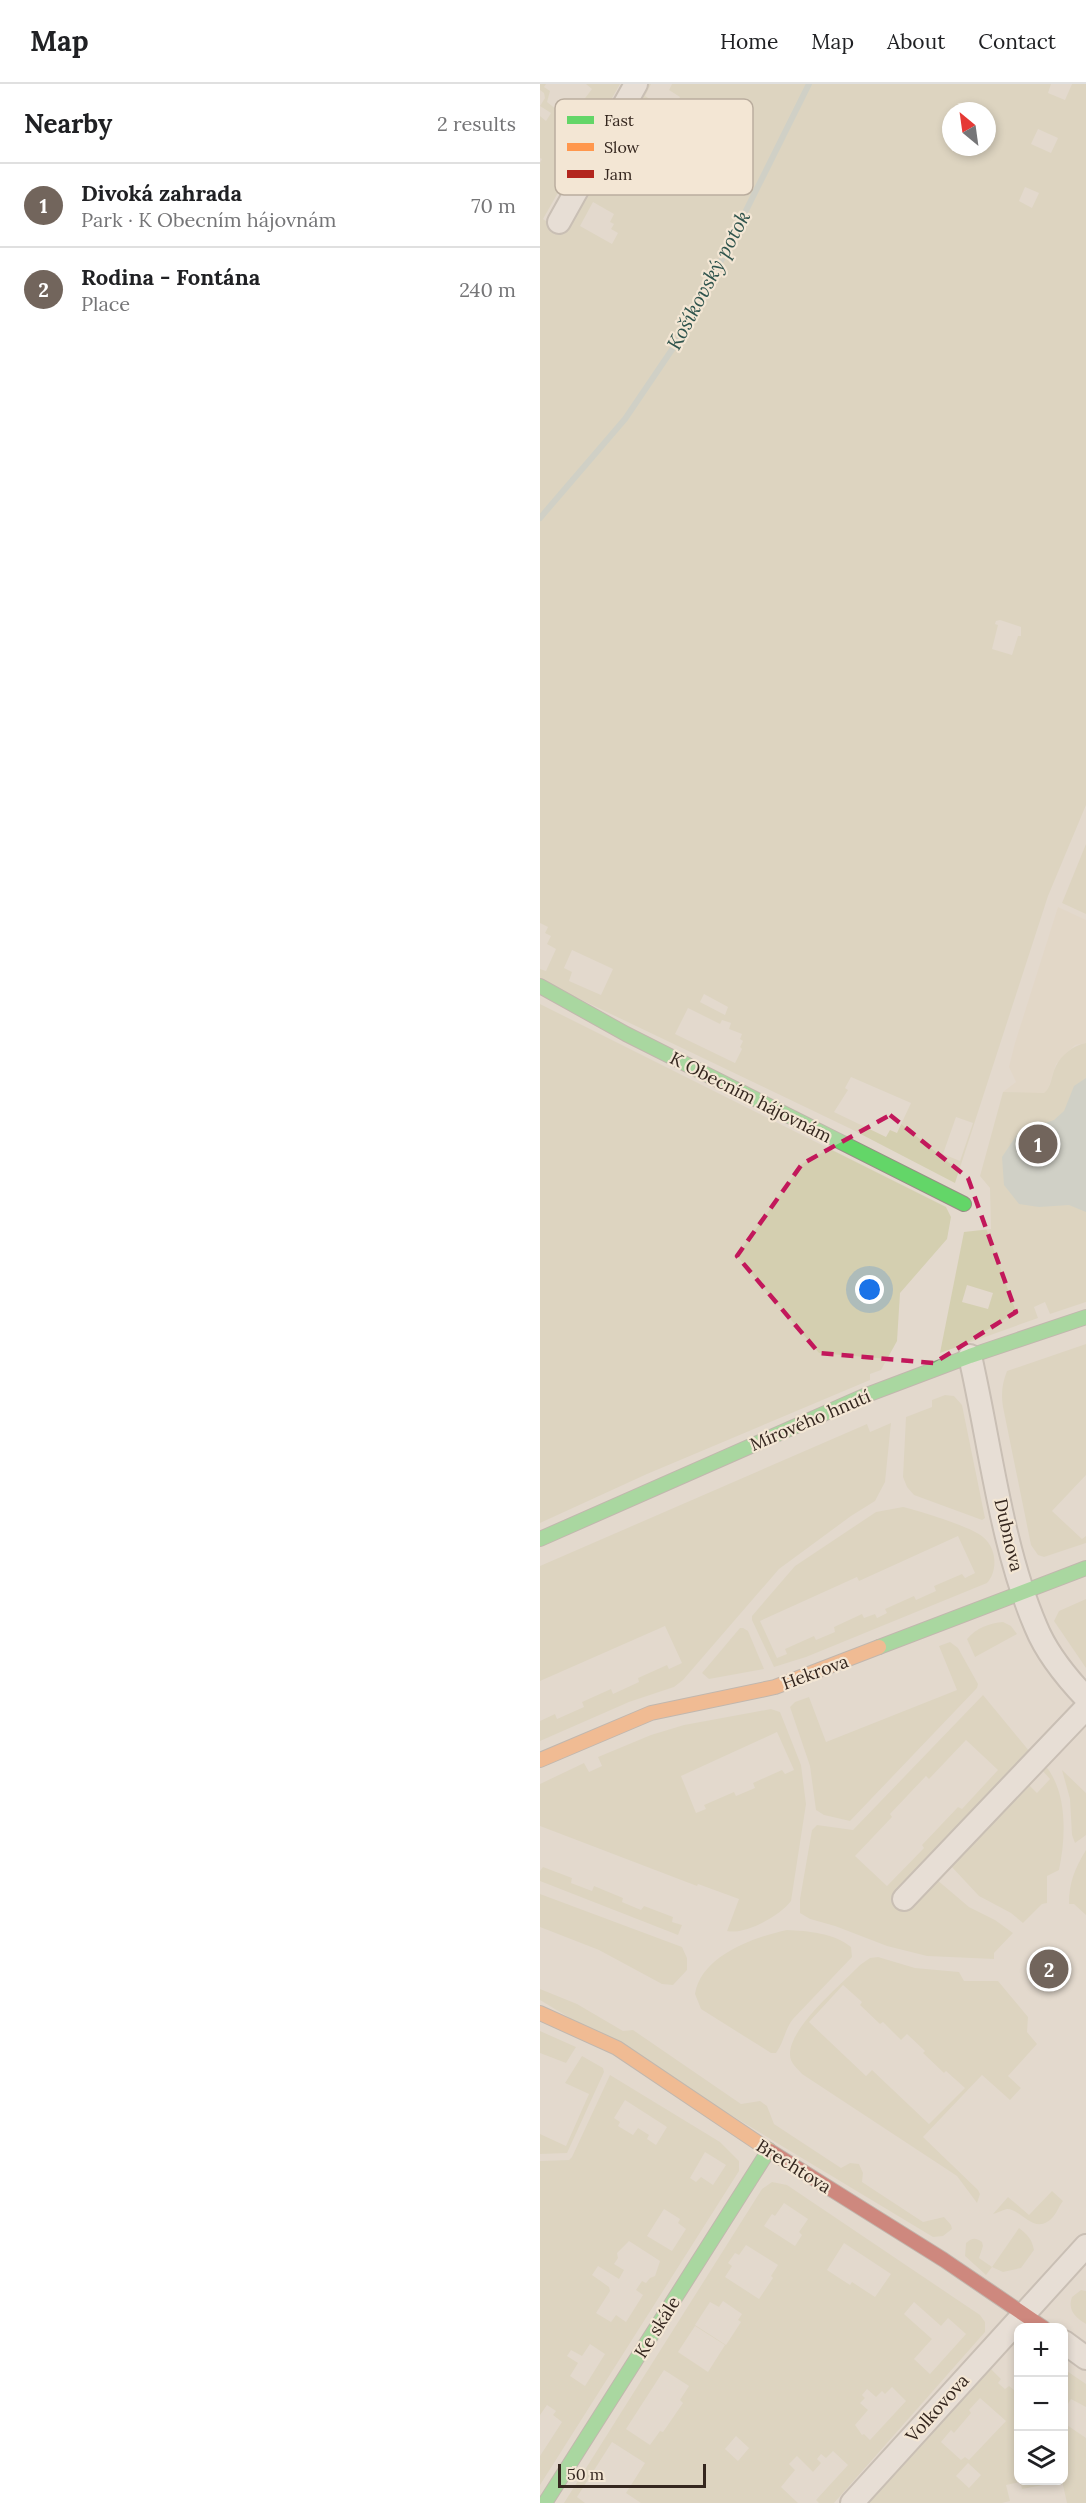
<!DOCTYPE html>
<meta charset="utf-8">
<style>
body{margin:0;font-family:Lora,serif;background:#f6f6f6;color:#202124}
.controls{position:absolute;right:18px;bottom:18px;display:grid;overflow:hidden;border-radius:12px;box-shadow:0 3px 9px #0003}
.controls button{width:54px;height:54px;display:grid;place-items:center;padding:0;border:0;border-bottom:2px solid #e0e0e0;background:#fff;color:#202124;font:30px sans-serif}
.compass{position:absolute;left:402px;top:18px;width:54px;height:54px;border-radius:50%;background:#fff;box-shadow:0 3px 9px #0003;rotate:331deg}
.scale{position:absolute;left:18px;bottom:15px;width:148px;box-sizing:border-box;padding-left:6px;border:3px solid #35271f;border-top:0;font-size:16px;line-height:21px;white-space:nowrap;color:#35271f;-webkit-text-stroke:4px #f3e6d4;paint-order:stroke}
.you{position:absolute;left:330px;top:1206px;width:21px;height:21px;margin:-15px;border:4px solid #fff;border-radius:50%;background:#1a73e8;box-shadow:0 0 0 9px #1a73e833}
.badge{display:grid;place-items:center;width:39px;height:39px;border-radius:50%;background:#72655c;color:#fff;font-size:20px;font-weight:700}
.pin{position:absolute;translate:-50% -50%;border:3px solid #fff;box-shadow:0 2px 6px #0006}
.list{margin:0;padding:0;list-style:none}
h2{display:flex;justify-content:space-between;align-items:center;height:78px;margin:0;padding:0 24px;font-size:26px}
h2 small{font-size:20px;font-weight:400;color:#757577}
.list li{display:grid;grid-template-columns:39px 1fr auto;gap:18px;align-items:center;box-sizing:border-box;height:84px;padding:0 24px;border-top:2px solid #e0e0e0}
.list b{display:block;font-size:22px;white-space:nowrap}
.list p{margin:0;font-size:20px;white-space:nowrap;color:#757577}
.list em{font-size:20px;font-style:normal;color:#757577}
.icon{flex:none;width:33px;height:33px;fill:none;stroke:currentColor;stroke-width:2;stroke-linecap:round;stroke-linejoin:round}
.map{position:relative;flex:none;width:546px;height:2419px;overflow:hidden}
header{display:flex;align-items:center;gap:36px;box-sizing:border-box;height:84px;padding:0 30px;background:#fff;border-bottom:2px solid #e0e0e0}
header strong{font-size:28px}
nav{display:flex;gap:33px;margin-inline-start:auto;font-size:21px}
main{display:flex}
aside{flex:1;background:#fff}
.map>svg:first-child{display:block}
.farmland{fill:#e1d5bf}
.green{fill:#d4cfb0;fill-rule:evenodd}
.water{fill:#b8c6bc}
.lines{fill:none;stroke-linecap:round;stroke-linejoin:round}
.stream{stroke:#b8c6bc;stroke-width:6}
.street-casing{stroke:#a89f96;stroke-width:26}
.fast-casing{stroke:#978e86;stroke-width:16}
.slow-casing{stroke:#978e86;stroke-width:16}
.jam-casing{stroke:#978e86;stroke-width:16}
.street{stroke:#ebe5de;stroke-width:22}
.fast{stroke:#63d668;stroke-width:14}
.slow{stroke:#ff974d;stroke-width:14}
.jam{stroke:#b3261e;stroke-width:14}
.marked{fill:none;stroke:#c2185b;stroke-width:4.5;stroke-dasharray:12 8;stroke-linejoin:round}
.labels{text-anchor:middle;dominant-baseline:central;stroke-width:4.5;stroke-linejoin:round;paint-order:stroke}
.street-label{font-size:18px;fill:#35271f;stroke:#f3e6d4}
.water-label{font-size:20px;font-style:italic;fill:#2f544d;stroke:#f3e6d4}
.key{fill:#f3e6d4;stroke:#baad9e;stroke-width:1.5}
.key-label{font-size:16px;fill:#35271f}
</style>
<header>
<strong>Map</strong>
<nav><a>Home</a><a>Map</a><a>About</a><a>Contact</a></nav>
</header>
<main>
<aside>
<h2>Nearby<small>2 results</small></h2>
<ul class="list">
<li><span class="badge">1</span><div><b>Divoká zahrada</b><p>Park · K Obecním hájovnám</p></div><em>70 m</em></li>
<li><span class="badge">2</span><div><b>Rodina - Fontána</b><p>Place</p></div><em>240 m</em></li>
</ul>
</aside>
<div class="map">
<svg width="546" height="2419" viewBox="0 0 546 2419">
<rect width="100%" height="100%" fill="#e3d9cd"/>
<polygon class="farmland" points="518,823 546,836 546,959 535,961 516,980 508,1006 504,1010 463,1008 476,998 469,983 475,959"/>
<g class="green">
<path d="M 0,0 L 6,0 L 4,3 L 10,7 L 7,18 L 21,29 L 30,16 L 39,22 L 52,5 L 46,0 L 80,0 L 3,135 L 24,148 L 49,102 L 65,111 L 70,102 L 54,93 L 106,0 L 111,0 L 105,12 L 110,15 L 96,39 L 98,41 L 96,45 L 103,49 L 106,45 L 109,46 L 120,27 L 128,31 L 127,35 L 134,38 L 137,31 L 123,23 L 133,27 L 140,13 L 129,6 L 132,0 L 511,0 L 508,9 L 525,16 L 532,0 L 546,0 L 546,721 L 508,812 L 415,1099 L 311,1045 L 0,896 L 0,885 L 6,887 L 16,865 L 7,860 L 11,852 L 5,849 L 8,843 L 0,839 L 0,79 L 2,75 L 0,74 L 0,32 L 6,37 L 11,29 L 0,22 L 5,14 L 4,9 L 0,6 ZM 411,27 L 447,27 L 447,63 L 411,63 ZM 498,45 L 518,54 L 511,69 L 491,60 ZM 82,66 L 94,73 L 86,89 L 89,91 L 88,94 L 100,103 L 98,108 L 68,92 ZM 485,103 L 499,109 L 492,124 L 479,117 ZM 53,118 L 74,130 L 70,138 L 74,140 L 71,145 L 78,149 L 72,160 L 40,142 ZM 460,536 L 481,543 L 481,552 L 478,552 L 472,571 L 452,565 L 458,541 L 455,540 L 456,537 ZM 32,866 L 73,885 L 61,911 L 29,897 L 32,888 L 24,884 ZM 164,910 L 188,923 L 185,931 L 160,918 ZM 148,924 L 180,940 L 182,936 L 191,939 L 189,945 L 202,950 L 200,955 L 203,957 L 200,963 L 202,965 L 195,979 L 135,950 ZM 311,993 L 371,1019 L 357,1049 L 350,1046 L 346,1053 L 294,1028 L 308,1006 L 305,1004 ZM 416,1033 L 433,1039 L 420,1077 L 403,1070 Z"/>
<polygon points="546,760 546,830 522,819"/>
<polygon points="0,920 406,1123 411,1133 407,1155 360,1209 357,1257 341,1286 330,1290 330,1296 107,1390 0,1439"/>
<path d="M 546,959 L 546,1218 L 510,1230 L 505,1218 L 494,1223 L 498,1234 L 400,1269 L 424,1148 L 451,1145 L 450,1104 L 440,1092 L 463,1008 L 504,1009 C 512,1003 511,991 516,982 C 521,971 534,961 546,959 ZM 427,1201 L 453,1209 L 448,1225 L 422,1218 Z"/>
<path d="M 546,1260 L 546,1391 L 512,1427 L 542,1455 L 546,1452 L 546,1459 L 504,1473 L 498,1471 L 491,1461 L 463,1323 C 461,1309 462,1300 467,1287 Z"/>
<polygon points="405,1311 414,1312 422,1321 445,1434 442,1436 374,1411 367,1403 363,1393 366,1333 392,1323 392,1316"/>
<polygon points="351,1339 345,1398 335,1417 311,1432 239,1485 143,1596 134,1603 89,1618 0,1657 0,1637 15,1630 17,1635 44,1623 42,1618 71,1605 73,1610 99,1598 98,1594 127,1581 129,1585 142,1579 125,1542 0,1597 0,1482 327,1340 330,1348"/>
<path d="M 363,1423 C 380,1427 432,1443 443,1453 C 457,1464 458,1487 447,1499 L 266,1573 L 234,1583 L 212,1536 L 212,1532 L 255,1482 L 336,1428 ZM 418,1452 L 435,1489 L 425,1494 L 422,1490 L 394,1502 L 396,1507 L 376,1516 L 374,1512 L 345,1525 L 347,1529 L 337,1534 L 335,1530 L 324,1534 L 322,1530 L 294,1543 L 295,1548 L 276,1556 L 274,1552 L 245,1565 L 247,1570 L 237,1574 L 220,1537 L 317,1493 L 319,1497 Z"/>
<polygon points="546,1515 546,1584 514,1537 519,1527"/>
<path d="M 463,1538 L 471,1542 L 477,1550 L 435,1573 L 427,1555 C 436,1544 450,1539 463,1538 Z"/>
<polygon points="200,1544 203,1544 208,1547 224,1585 169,1595 162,1589"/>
<polygon points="410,1558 418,1564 438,1600 437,1604 310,1737 284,1731 276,1726 270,1682 250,1623 255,1618 269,1613 286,1658 417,1606 399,1562"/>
<path d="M 443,1611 L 490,1668 L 396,1795 L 429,1823 L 455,1836 L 473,1849 L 454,1869 L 454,1875 L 387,1872 L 347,1862 L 295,1842 L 270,1835 L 260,1829 L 260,1815 L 272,1746 L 277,1741 L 313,1746 ZM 426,1656 L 458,1686 L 422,1725 L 418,1723 L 382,1761 L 384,1764 L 347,1802 L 315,1772 L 352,1733 L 350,1730 L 386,1692 L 389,1695 Z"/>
<path d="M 231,1625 L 240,1628 L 261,1681 L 266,1720 L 251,1817 C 240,1832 205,1851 187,1847 L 199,1815 L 158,1800 L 157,1802 L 0,1742 L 0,1700 L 44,1679 L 49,1688 L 62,1682 L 58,1673 L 111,1651 L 144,1641 ZM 237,1648 L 254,1686 L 245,1690 L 242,1686 L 213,1699 L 215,1704 L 196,1712 L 194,1708 L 164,1721 L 166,1725 L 156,1729 L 141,1692 Z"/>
<path d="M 504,1680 C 528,1707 526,1753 519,1786 L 507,1792 L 507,1819 L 502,1820 L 483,1839 L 471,1829 L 439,1812 L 410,1781 L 486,1698 L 497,1709 L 510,1695 L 500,1684 Z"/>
<polygon points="522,1686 546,1709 546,1751 535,1759 532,1751 530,1715"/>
<path d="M 546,1766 L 546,1831 L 534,1820 L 529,1820 C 529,1798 535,1784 546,1766 Z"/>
<polygon points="3,1783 32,1794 31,1799 52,1807 54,1802 83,1814 82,1818 101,1826 104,1822 133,1833 132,1838 142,1841 138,1851 0,1797 0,1787"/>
<polygon points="0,1810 142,1863 147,1874 147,1886 133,1901 122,1900 59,1866 0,1843"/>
<path d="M 247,1846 C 268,1847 294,1849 311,1863 L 312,1873 L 253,1935 C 245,1945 244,1958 236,1969 L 231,1969 L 161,1925 L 155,1910 C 161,1872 214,1853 247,1846 Z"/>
<path d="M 338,1873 L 375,1884 L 419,1888 L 424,1897 L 458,1897 L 488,1933 L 487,1948 L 497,1960 L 468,1992 L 481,2004 L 470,2016 L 442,1991 L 383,2053 L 438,2106 L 440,2110 L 437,2119 L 417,2092 L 262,1990 C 258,1985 250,1979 250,1971 C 249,1943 301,1901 320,1881 L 330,1874 ZM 303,1901 L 322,1918 L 320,1921 L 340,1940 L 343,1938 L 361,1956 L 367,1950 L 385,1967 L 383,1969 L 404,1989 L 406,1987 L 425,2004 L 389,2040 L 332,1986 L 326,1992 L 269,1938 Z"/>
<polygon points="0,1905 37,1920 83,1947 93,1946 201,2020 220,2017 227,2022 234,2040 301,2084 310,2079 319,2080 323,2089 322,2098 383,2138 404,2133 411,2141 412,2145 403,2152 393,2153 0,1916"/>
<polygon points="0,1947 36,1963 26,1979 0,1969"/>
<polygon points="42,1972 63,1984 64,1988 27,2069 0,2070 0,2050 26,2062 49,2010 25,1999"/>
<path d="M 70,1991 L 180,2058 L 199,2077 L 199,2087 L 0,2401 L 0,2372 L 22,2338 L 13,2331 L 16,2327 L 7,2321 L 0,2331 L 0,2077 L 29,2076 L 32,2073 ZM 85,2016 L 127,2043 L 116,2061 L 107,2055 L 109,2051 L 98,2044 L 93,2051 L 78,2042 L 80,2038 L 74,2034 ZM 165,2068 L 186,2081 L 173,2101 L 161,2093 L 156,2098 L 150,2094 ZM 124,2125 L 140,2135 L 138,2139 L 146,2145 L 132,2167 L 107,2152 ZM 89,2157 L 120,2177 L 115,2192 L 110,2194 L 106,2199 L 102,2197 L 96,2206 L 103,2211 L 86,2238 L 76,2231 L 71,2238 L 56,2229 L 70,2207 L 69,2203 L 52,2191 L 58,2182 L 79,2195 L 84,2186 L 74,2180 L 78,2174 L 77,2169 ZM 50,2260 L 65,2270 L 45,2302 L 30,2292 L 38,2279 L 27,2272 L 31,2266 L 42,2272 Z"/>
<path d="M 232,2098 L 247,2101 L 440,2231 L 445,2238 L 445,2248 L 294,2419 L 279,2419 L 276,2416 L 308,2381 L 293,2367 L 286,2374 L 281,2370 L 277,2375 L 281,2379 L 273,2388 L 257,2372 L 249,2380 L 255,2386 L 241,2403 L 258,2419 L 101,2419 L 86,2409 L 105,2379 L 72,2358 L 37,2413 L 45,2419 L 24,2419 L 222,2105 ZM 244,2119 L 268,2135 L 259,2148 L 262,2151 L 255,2162 L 224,2142 L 232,2130 L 235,2132 ZM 304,2159 L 351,2190 L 335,2213 L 312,2198 L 310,2201 L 287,2186 ZM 206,2161 L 238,2181 L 231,2192 L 233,2194 L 219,2215 L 185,2193 L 192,2182 L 188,2179 L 195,2169 L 199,2171 ZM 183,2217 L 202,2230 L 198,2236 L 201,2238 L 186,2261 L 155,2241 L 170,2218 L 179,2223 ZM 374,2218 L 401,2242 L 408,2234 L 426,2250 L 390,2290 L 374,2275 L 392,2255 L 364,2230 ZM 155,2242 L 185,2261 L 168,2288 L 138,2268 ZM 124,2286 L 149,2302 L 140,2316 L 143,2319 L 123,2348 L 120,2347 L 110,2361 L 86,2345 ZM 352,2303 L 366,2317 L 330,2356 L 324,2350 L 322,2351 L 315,2341 L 328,2326 L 320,2319 L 325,2314 L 322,2311 L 327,2305 L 336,2313 L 342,2307 L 345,2310 ZM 196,2352 L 209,2364 L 198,2377 L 185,2365 Z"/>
<path d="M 512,2107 L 523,2117 C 518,2123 516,2133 507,2138 C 492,2147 480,2125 467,2125 C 463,2126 457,2129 453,2130 L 468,2113 L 489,2131 Z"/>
<path d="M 479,2144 C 487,2150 492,2155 494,2166 L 481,2184 L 463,2188 L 452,2183 L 446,2191 L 425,2172 L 426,2159 C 432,2154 435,2153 442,2158 L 443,2162 L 439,2174 L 452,2183 Z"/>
<path d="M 541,2206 L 546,2207 L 546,2240 C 536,2234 527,2226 532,2213 Z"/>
<path d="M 449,2283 L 461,2295 L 458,2299 L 465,2305 L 469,2302 L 478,2309 L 478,2396 L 504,2397 L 503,2401 L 482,2405 L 480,2398 L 466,2401 L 470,2417 L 462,2419 L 326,2419 ZM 440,2314 L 466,2337 L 429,2376 L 425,2373 L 421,2376 L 401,2358 L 411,2346 L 414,2349 L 431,2329 L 429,2326 ZM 428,2379 L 441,2391 L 429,2404 L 416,2392 Z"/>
<polygon points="524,2285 546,2300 546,2323 531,2315 524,2326"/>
<polygon points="524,2339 546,2354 546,2419 527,2419 522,2397"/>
</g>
<polygon class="water" points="546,994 546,1128 529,1121 499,1123 479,1120 464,1101 462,1073 478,1049 514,1036 524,1027 534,1002"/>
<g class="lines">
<polyline class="stream" points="0,434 85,335 150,239 269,0"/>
<g class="street-casing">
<g id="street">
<polyline points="19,138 96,0"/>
<path d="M 430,1272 C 450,1359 461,1462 496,1543 C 507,1570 526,1593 546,1614"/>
<polyline points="364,1815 546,1624"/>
<polyline points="524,2258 546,2274"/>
<polyline points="312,2419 546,2162"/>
</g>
</g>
<g class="fast-casing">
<g id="fast">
<polyline points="0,902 86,950 424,1120"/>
<polyline points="0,1455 324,1312 430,1272 546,1233"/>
<polyline points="339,1563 546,1484"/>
<polyline points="5,2419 229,2066"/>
</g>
</g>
<g class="slow-casing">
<g id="slow">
<polyline points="0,1676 111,1629 235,1603 339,1563"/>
<polyline points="0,1929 77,1964 230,2067"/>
</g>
</g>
<g class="jam-casing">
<polyline id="jam" points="230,2067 404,2176 504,2244"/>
</g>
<use href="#street" class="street"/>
<use href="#fast" class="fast"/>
<use href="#slow" class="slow"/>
<use href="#jam" class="jam"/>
</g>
<path d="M0 0H546V2419H0ZM 350,1031 L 428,1094 L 476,1228 L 394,1279 L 279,1269 L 197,1172 L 262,1080 Z" fill="#e3d9cd" fill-opacity=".55" fill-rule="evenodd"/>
<path class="marked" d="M 350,1031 L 428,1094 L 476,1228 L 394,1279 L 279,1269 L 197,1172 L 262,1080 Z"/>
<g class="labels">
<g class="street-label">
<text transform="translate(211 1013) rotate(27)">K Obecním hájovnám</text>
<text transform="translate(270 1336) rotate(-23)">Mírového hnutí</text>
<text transform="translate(469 1451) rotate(77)">Dubnova</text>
<text transform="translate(275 1588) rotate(-20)">Hekrova</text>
<text transform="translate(254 2082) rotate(32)">Brechtova</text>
<text transform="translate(117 2243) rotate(-58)">Ke skále</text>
<text transform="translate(397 2324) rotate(-48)">Volkovova</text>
</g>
<g class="water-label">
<text transform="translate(168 196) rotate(-62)">Košíkovský potok</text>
</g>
</g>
<rect x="15" y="15" width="198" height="96" rx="9" class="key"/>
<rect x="27" y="32" width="27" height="8" fill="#63d668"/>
<rect x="27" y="59" width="27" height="8" fill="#ff974d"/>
<rect x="27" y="86" width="27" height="8" fill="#b3261e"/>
<g class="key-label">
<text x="64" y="42">Fast</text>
<text x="64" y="69">Slow</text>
<text x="64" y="96">Jam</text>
</g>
</svg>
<div class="controls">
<button>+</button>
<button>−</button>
<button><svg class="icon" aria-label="layers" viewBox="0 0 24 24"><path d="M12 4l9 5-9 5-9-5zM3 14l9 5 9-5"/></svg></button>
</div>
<svg class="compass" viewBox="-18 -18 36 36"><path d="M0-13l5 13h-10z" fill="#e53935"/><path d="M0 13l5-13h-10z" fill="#757577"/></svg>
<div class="scale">50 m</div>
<div class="you"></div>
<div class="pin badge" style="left:498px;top:1060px">1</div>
<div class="pin badge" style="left:509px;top:1885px">2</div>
</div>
</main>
